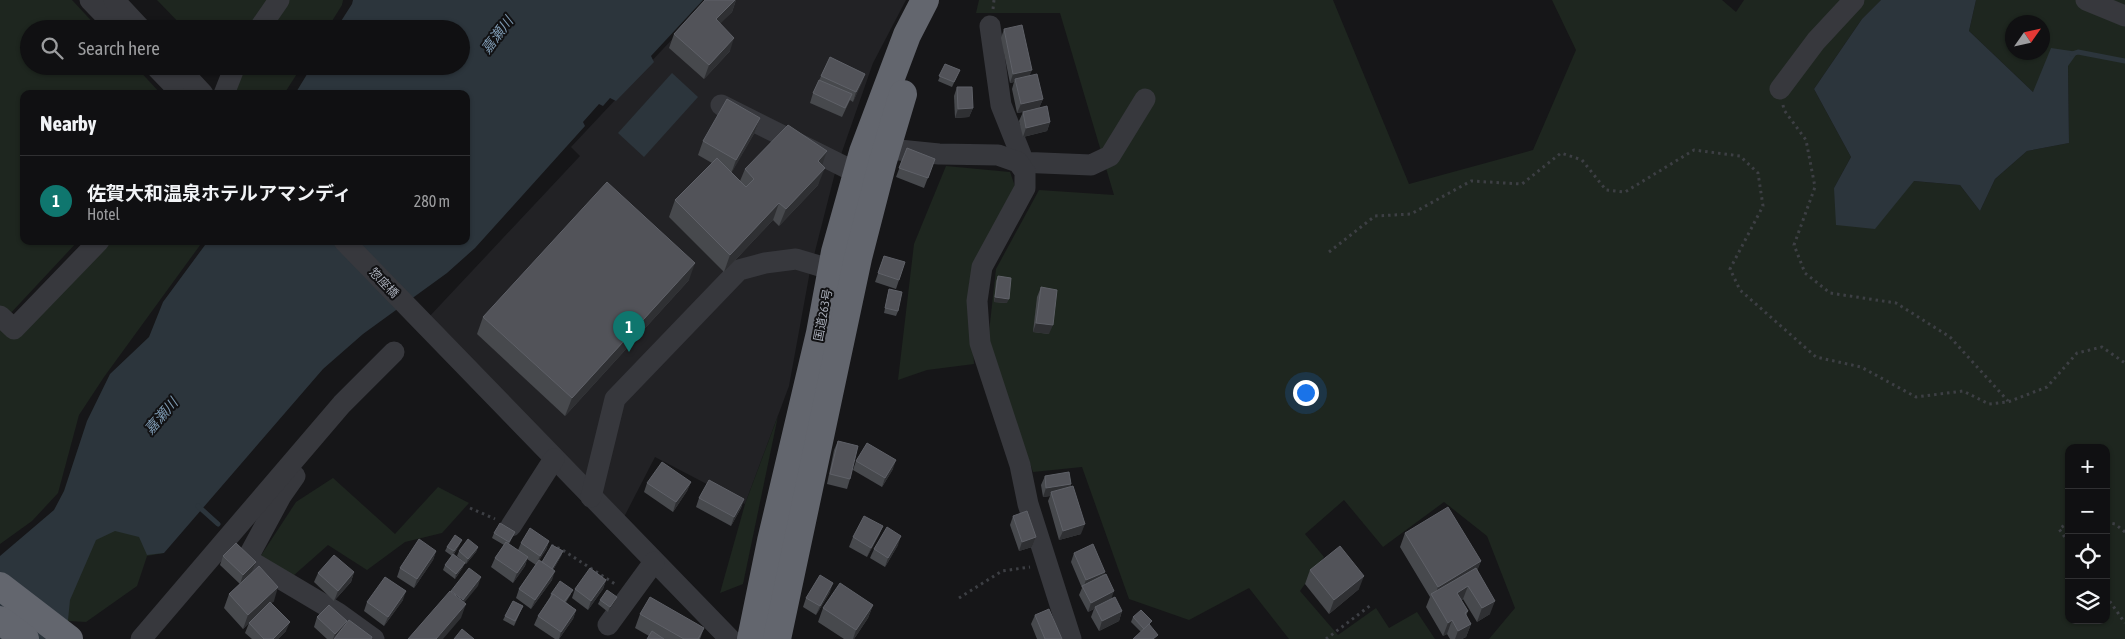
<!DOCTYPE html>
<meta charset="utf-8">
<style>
body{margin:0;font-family:"Asap Condensed","Noto Sans JP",sans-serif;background:#19191b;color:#f1f3f6}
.controls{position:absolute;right:15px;bottom:15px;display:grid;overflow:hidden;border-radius:10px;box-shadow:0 1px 4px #0004}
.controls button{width:45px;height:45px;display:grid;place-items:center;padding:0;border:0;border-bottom:1px solid #303032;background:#101012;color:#f1f3f6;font:25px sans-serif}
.compass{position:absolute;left:2005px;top:15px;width:45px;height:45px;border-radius:50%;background:#101012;box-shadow:0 1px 4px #0004;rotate:56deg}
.you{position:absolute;left:1305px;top:392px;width:18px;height:18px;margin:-12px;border:4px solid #fff;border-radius:50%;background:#1a73e8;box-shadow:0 0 0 8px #1a73e833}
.badge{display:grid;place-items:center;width:32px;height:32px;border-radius:50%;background:#0f766e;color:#fff;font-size:16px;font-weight:700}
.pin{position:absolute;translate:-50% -41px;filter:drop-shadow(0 1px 2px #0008)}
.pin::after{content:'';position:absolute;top:26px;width:18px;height:15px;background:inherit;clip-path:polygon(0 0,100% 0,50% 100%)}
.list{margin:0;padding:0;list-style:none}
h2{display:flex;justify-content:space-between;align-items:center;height:65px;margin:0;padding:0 20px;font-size:21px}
h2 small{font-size:16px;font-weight:400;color:#9c9d9f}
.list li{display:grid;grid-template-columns:32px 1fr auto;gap:15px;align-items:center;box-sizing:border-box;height:90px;padding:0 20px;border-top:1px solid #303032}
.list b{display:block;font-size:19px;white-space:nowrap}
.list p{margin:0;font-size:16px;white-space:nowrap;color:#9c9d9f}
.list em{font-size:16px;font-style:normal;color:#9c9d9f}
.icon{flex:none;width:28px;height:28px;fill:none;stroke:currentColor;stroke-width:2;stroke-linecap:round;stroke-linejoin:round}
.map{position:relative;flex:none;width:2125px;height:639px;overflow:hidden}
.search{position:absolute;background:#101012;box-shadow:0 1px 4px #0004;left:20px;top:20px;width:450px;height:55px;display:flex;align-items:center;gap:12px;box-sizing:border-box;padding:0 18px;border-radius:28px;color:#9c9d9f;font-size:19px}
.panel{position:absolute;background:#101012;box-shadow:0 1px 4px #0004;left:20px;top:90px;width:450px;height:155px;border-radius:10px}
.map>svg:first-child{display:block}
.built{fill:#222225}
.green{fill:#1e261f;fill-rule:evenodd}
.water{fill:#2c353c}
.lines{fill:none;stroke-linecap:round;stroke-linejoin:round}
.stream{stroke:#2c353c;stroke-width:5}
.path{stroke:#3d3f44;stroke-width:3;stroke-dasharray:2.5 4;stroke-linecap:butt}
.minor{stroke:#37383d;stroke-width:21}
.highway{stroke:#63666e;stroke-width:28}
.wall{fill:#47494d}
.shaded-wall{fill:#2f3033}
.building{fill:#525359;stroke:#5f6168}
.labels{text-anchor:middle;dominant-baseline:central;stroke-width:4;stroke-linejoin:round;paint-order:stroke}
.street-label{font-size:12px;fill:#a8adb8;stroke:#111113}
.water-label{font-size:14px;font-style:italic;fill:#7f9bb3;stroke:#111113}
</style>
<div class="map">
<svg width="2125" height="639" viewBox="0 0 2125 639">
<rect width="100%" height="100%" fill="#161618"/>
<polygon class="built" points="709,0 906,0 873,63 836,169 810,271 789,386 745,504 655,457 623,519 428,318 580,156 571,147"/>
<g class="green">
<polygon points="0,0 72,0 99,29 29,29 29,66 135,66 161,94 24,94 24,241 78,241 8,316 0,309"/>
<polygon points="157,0 279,0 259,29 185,29"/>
<polygon points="288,0 343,0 342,5 327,29 269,29"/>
<path d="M 979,0 L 1333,0 L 1409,184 L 1533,150 L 1576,50 L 1552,0 L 1722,0 L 1736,12 L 1744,0 L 1881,0 L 1862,19 L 1814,89 L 1851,157 L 1834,188 L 1914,181 L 1960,185 L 1980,211 L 1995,179 L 2027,151 L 2069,143 L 2068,66 L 2033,92 L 1969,31 L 1976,0 L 2125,0 L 2125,639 L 1489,639 L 1515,608 L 1487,536 L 1444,502 L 1383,547 L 1344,500 L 1305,534 L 1324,557 L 1300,591 L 1338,635 L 1376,608 L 1389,628 L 1417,612 L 1435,639 L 1289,639 L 1249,588 L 1189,620 L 1129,599 L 1082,467 L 1033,472 L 988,341 L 996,269 L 1039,190 L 1114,195 L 1060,13 L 976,13 ZM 2012,22 L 2042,22 L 2042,52 L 2012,52 ZM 2069,448 L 2106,448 L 2106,620 L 2069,620 Z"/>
<polygon points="246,66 302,66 284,94 233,94"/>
<polygon points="946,166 1010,172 1017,192 969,283 974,364 927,370 898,380 914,244"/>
<polygon points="110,241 203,241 104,377 79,415 58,493 32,521 0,544 0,324 15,337"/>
<polygon points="778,416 743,584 720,593 745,504"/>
<polygon points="333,478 395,534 438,487 469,503 442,533 405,542 367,570 328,545 293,576 260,557 296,502"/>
<polygon points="110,522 165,538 164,553 147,556 137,586 86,622 68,621 54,639 88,528"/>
</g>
<g class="water">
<polygon points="353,0 703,0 651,56 654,62 616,101 610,98 603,106 599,104 583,122 585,126 475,248 447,273 363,334 323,369 164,553 147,555 139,537 115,531 96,540 70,600 68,620 54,639 0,639 0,556 54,510 64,491 87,421 110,374 149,337 163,302 208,241 466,241 466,94 295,94 312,66 461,66 461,29 336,29 352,4"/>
<polygon points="1881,0 1976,0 1969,31 2033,92 2051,48 2078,52 2068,66 2069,143 2027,151 1995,179 1980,211 1960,185 1914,181 1875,229 1836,225 1834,188 1851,157 1814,89 1862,19"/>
<polygon points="672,73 698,97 644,157 618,133"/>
</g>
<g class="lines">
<g class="stream">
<polyline points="2072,54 2078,52 2125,61"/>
<polyline points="198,506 218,524"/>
</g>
<g class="path">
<polyline points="993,9 994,0"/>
<polyline points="1783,105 1784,110 1806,140 1815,187 1794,245 1805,273 1830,293 1896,303 1950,337 2008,401"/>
<polyline points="1329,252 1375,216 1411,214 1471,181 1522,184 1561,153 1582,160 1606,190 1625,192 1694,150 1740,156 1758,173 1763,206 1730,269 1740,290 1816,357 1861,367 1916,397 1963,391 1989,404 2008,402 2047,387 2077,353 2102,347 2125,363"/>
<polyline points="470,508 495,519"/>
<polyline points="2069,522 2059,529 2069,543"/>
<polyline points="2106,522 2115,524 2125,532"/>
<polyline points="545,543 561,549 615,584"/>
<polyline points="2106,596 2125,623"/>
<polyline points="959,598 1002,571 1030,567"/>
<polyline points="1326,639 1371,605"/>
</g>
<g class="minor">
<polyline points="90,0 118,29"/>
<polyline points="114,0 141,29"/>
<polyline points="2086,0 2125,16"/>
<polyline points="990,26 1001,105 1021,155 1018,162 1091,165 1110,156 1145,99"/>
<polyline points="259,29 279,0"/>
<polyline points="155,66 182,94"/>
<polyline points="177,66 203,94"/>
<polyline points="1780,89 1816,41 1854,0"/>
<polyline points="224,94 235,66"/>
<polyline points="721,105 857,173"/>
<polyline points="888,145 899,150 939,154 998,155 1018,162 1025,172 1025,188 982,267 977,301 980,343 1020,465 1028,504 1071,639"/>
<polyline points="344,241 730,639"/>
<polyline points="0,316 14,329 99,241"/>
<polyline points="295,476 281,496 247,559 338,613 374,639"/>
<polyline points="591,497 615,399 739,270 765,263 796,259 846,274"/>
<polyline points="511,526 554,459"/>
<polyline points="608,625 654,562"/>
<polyline points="141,639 342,404 394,352"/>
</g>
<g class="highway">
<polyline points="0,586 69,639"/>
<polyline points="0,620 25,639"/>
<polyline points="751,639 771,541 820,333 835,252 863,152 907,35 925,0"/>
<polyline points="777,639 858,258 883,161 903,94"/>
</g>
</g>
<g class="wall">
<polygon points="705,0 736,0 732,12 720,23 730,51 704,79 669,48 674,34"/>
<polygon points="1004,29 1043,99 1039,108 1050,122 1047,131 1023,137 1019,121 1023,112 1017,113 1012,89 1014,82 1010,83 1001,38"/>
<polygon points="830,57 865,74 853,102 850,100 842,117 810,103 813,93"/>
<polygon points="945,64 960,70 952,87 938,81"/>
<polygon points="957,87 973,108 969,117 955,118 954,96"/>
<polygon points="760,118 755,132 731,173 740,181 745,169 822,165 818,185 779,226 773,220 724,272 669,217 675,200 712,163 698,155 703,141"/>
<polygon points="907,148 935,159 924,188 896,177"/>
<polygon points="884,256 899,280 896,289 875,282"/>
<polygon points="998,276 1007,303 994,302 996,281"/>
<polygon points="689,280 565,416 477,334 483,317"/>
<polygon points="1041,287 1049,334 1033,332 1037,297"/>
<polygon points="889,289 898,311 896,316 884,313"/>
<polygon points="838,441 850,479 847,489 827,484 834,450"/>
<polygon points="856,461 893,469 882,487 853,470"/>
<polygon points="1045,476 1071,484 1070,487 1081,534 1059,540 1048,501 1050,496 1043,497 1041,485"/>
<polygon points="691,482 687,491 673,512 644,492 647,483"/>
<polygon points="699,498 744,499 741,508 731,526 696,507"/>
<polygon points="1013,516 1036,537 1032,547 1019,551 1010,525"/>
<polygon points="883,526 879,535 867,557 849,547 853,537"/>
<polygon points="515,532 509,544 518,550 521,543 549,541 546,550 539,560 542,562 563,551 561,556 553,570 552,580 531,609 516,598 519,589 536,565 527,559 525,566 513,583 491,567 495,558 504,545 492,538 494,533"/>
<polygon points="1405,533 1481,561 1477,570 1490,614 1477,622 1463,599 1461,601 1468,611 1466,616 1471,624 1466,637 1462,639 1450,639 1447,634 1443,636 1426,607 1430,597 1400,547"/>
<polygon points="460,544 454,554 463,567 455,579 443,570 445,565 452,556 445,551 447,547"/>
<polygon points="898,545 885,567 870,558 874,549"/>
<polygon points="478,547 476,552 466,564 457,556 459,551"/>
<polygon points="436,551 433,560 414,588 397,577 400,568"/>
<polygon points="1074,553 1104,575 1111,599 1122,611 1119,621 1099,631 1091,617 1094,609 1088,612 1079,595 1082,588 1071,562"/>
<polygon points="223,556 256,562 252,572 244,580 274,601 271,603 286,631 278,639 252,639 245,633 249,623 250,622 243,629 224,608 229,594 240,584 220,565"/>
<polygon points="1310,570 1359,589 1329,614 1305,584"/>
<polygon points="354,572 351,582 334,601 314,582 318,573"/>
<polygon points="606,580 603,589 588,610 572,598 575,589"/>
<polygon points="830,592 816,615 803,607 806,598"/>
<polygon points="551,594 571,594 566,602 576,610 573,619 559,639 555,639 534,625 538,616 550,597"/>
<polygon points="617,597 615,602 608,612 598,604 600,600"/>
<polygon points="403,600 384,626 364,611 367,602"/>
<polygon points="873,605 868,618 854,639 844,639 818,622 823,608"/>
<polygon points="523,606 514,626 503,620 505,616"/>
<polygon points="640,614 704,628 700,639 647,639 649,636 635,628"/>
<polygon points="1035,615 1062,639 1037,639 1031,624"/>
<polygon points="317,617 347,621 346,624 372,639 327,639 314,627"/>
<polygon points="1133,617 1150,626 1141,632 1131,622"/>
</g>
<g class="shaded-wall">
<polygon points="735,0 736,0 732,12 711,33 716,19"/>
<polygon points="734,38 730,51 704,79 709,65"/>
<polygon points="1032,70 1028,80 1015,79 1014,82 1010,83 1013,74"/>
<polygon points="865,74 862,83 853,102 856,92"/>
<polygon points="1043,99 1039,108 1017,113 1021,104"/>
<polygon points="973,108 969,117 955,118 958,109"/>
<polygon points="760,118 755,132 731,174 736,160"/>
<polygon points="1050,122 1047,131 1023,137 1026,128"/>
<polygon points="827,151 821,168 818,161"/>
<polygon points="825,168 818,185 779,226 786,209"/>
<polygon points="779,203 773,220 724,272 730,255"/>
<polygon points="695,263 689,280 565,416 572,398"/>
<polygon points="995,297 1009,299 1007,303 994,302"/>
<polygon points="1036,323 1053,325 1049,334 1033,332"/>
<polygon points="896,460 893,469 882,487 885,478"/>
<polygon points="691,482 687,491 673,512 676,502"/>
<polygon points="1071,484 1068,493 1051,492 1050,496 1043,497 1046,488"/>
<polygon points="744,499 741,508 731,526 734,517"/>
<polygon points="1085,524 1081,534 1059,540 1063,531"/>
<polygon points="883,526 879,535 867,557 871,548"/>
<polygon points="901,536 898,545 885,567 888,558"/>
<polygon points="1036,537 1032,547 1019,551 1022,542"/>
<polygon points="462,540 460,544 452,556 454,551"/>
<polygon points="549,541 546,550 536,565 540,556"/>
<polygon points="478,547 476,552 466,564 468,559"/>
<polygon points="436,551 433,560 414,588 417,579"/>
<polygon points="563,551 561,556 551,574 552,569"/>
<polygon points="528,557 525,566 513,583 517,573"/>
<polygon points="1481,561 1476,574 1434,598 1438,587"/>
<polygon points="256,562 252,572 240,584 243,575"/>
<polygon points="465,563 463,567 455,579 456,574"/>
<polygon points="555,571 552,580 531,609 535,600"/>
<polygon points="354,572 351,582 334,601 338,591"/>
<polygon points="1105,572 1102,581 1083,588 1086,580"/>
<polygon points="1364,576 1359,589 1329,614 1334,600"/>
<polygon points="481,577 478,586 459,609 463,600"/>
<polygon points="606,580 603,589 588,610 591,601"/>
<polygon points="833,583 830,592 816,615 820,606"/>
<polygon points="1468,586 1463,599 1452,606 1457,593"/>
<polygon points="278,587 274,601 243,629 248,615"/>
<polygon points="406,591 403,600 384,626 388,617"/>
<polygon points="1114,591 1111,600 1088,612 1091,603"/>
<polygon points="617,597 615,602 608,612 610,607"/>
<polygon points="1495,601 1490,614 1477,622 1482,608"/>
<polygon points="466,604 461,618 443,639 436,639"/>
<polygon points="873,605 868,618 854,639 853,639 856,630"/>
<polygon points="576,610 573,619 559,639 561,632"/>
<polygon points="1122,611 1119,621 1099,631 1102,621"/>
<polygon points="1452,620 1447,634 1443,636 1448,623"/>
<polygon points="347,621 343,630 335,639 333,639 335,634"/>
<polygon points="290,622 286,631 278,639 273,639"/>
<polygon points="1471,624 1466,637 1462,639 1455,639 1458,631"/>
</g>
<g class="building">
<polygon points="705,0 735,0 716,19 734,38 709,65 674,34"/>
<polygon points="1022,25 1032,70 1013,74 1004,29"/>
<polygon points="830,57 865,74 856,92 821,76"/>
<polygon points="945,64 960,70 954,82 939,76"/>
<polygon points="1037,74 1043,99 1021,104 1015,79"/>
<polygon points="819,80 852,94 845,108 813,93"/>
<polygon points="957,87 972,87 973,108 958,109"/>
<polygon points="727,99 760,118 736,160 703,141"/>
<polygon points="1047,106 1050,122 1026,128 1023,112"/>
<polygon points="788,125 827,151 818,161 825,168 786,209 779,203 730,255 675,200 717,158 746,187 754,179 745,169"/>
<polygon points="907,148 935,159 928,178 899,168"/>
<polygon points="607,182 695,263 572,398 483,317"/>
<polygon points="884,256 905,262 899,280 878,273"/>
<polygon points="998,276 1011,278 1009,299 995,297"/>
<polygon points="1041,287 1057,290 1053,325 1036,323"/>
<polygon points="889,289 902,292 898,311 885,308"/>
<polygon points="838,441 858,446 850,479 830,474"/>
<polygon points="867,443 896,460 885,478 856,461"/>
<polygon points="662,462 691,482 676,502 647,483"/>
<polygon points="1069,472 1071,484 1046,488 1045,476"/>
<polygon points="709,480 744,499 734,517 699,498"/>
<polygon points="1073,486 1085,524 1063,531 1051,492"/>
<polygon points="1448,507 1481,561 1438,587 1405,533"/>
<polygon points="1027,511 1036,537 1022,542 1013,516"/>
<polygon points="864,516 883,526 871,548 853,537"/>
<polygon points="500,523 515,532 509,542 494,533"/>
<polygon points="887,527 901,536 888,558 874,549"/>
<polygon points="530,528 549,541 540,556 521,543"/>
<polygon points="455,535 462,540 454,551 447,547"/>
<polygon points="419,539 436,551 417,579 400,568"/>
<polygon points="468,539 478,547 468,559 459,551"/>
<polygon points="506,542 528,557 517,573 495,558"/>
<polygon points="236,543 256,562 243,575 223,556"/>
<polygon points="1093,544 1105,572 1086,580 1074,553"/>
<polygon points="552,545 563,551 552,569 542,562"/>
<polygon points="1340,546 1364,576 1334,600 1310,570"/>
<polygon points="453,554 465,563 456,574 445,565"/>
<polygon points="334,555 354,572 338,591 318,573"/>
<polygon points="539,560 555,571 535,600 519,589"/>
<polygon points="259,566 278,587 248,615 229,594"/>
<polygon points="469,568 481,577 463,600 451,591"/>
<polygon points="590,568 606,580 591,601 575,589"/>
<polygon points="1476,568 1495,601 1482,608 1468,586 1457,593 1468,611 1465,613 1471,624 1458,631 1452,620 1448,623 1431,594"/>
<polygon points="1106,574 1114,591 1091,603 1082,586"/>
<polygon points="820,575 833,583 820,606 806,598"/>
<polygon points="385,577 406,591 388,617 367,602"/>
<polygon points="560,581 573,590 564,602 553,594 551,594"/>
<polygon points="840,583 873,605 856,630 823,608"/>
<polygon points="607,590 617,597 610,607 600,600"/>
<polygon points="450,591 466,604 436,639 408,639"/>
<polygon points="553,594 576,610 561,632 538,616"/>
<polygon points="650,597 704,628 698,639 684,639 640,614"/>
<polygon points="1115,597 1122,611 1102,621 1095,607"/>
<polygon points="513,601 523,606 515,621 505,616"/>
<polygon points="270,602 290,622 273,639 264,639 249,623"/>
<polygon points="329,605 347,621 335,634 317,617"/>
<polygon points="1049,609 1062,639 1045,639 1035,615"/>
<polygon points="1141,610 1152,621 1144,629 1133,617"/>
<polygon points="349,620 372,637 371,639 334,639"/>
<polygon points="1149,624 1158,635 1153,639 1133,639"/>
<polygon points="462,629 474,639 454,639"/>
<polygon points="652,631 664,639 647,639"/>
</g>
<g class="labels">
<g class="street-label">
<text transform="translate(384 283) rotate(46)">惣座橋</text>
<text transform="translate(823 315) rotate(-79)">国道263号</text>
</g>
<g class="water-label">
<text transform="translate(497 35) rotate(-53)">嘉瀬川</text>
<text transform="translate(161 416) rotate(-49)">嘉瀬川</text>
</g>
</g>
</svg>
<div class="controls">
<button>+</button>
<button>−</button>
<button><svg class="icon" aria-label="locate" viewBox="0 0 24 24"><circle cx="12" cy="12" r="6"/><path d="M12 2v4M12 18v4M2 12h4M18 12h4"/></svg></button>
<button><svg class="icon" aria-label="layers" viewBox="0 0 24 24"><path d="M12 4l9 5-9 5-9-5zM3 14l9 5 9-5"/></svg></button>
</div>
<svg class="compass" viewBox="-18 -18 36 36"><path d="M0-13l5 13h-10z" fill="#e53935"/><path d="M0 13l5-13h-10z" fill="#9c9d9f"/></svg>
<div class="you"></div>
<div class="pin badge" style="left:629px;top:352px">1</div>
<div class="search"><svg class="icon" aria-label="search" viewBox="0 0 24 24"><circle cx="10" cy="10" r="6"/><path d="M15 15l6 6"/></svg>Search here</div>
<section class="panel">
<h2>Nearby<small></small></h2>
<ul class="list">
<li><span class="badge">1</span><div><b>佐賀大和温泉ホテルアマンディ</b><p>Hotel</p></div><em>280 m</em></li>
</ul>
</section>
</div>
